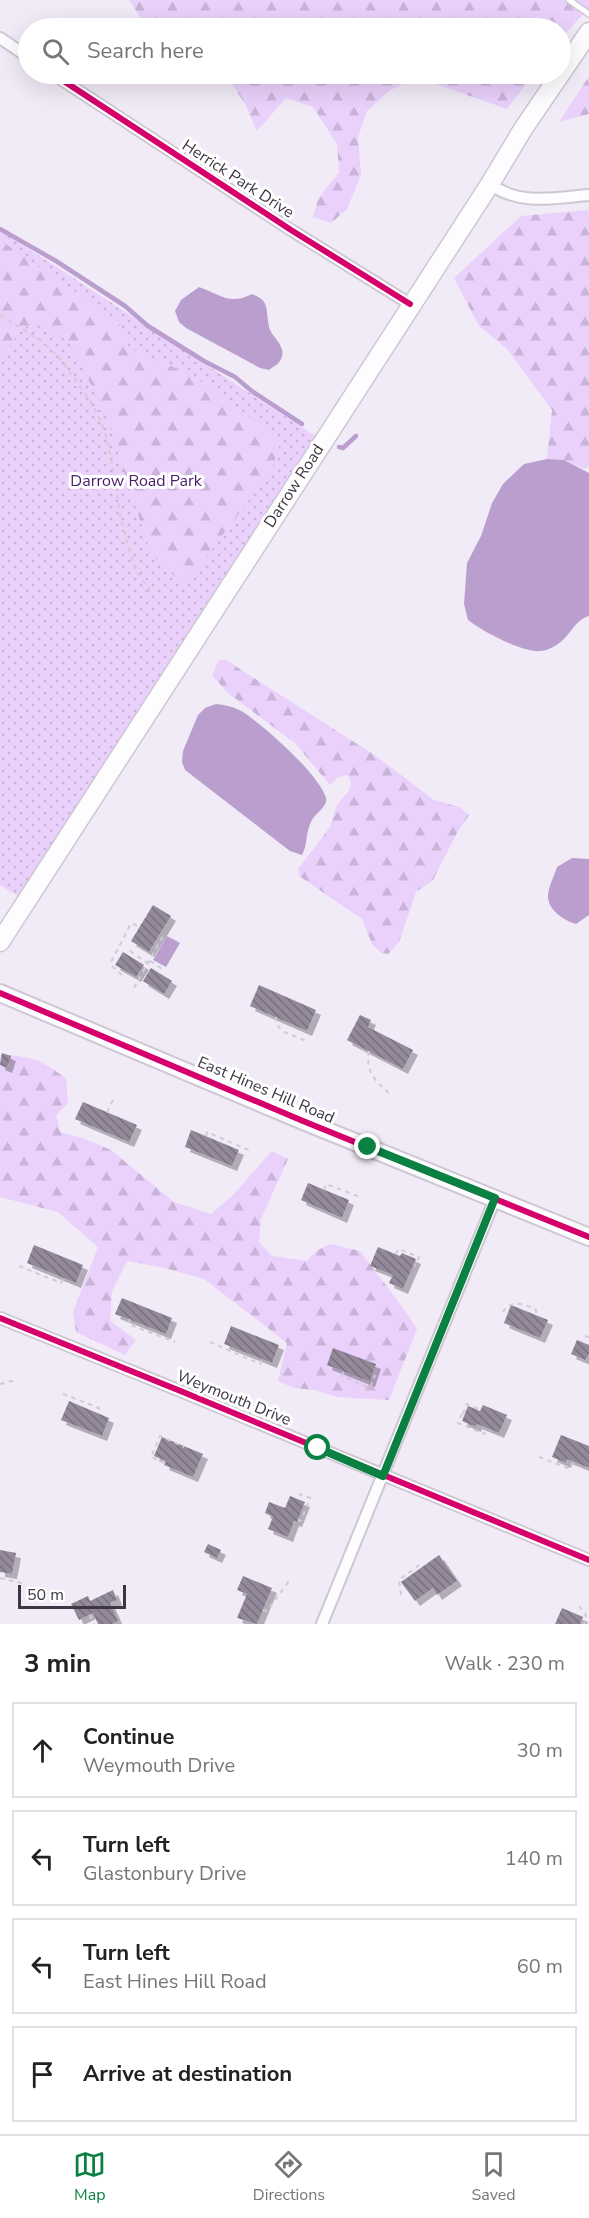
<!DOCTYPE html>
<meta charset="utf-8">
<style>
body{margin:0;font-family:"Nunito Sans",sans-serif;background:#f6f6f6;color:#222}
.scale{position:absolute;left:18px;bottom:15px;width:108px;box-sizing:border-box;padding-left:6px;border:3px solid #3d3742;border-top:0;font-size:16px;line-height:21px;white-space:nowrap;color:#3d3742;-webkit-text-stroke:4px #fff;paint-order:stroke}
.stop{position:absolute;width:18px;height:18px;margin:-14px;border:4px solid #0b8043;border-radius:50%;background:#fff}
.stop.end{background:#0b8043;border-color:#fff;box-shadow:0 2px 6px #0008}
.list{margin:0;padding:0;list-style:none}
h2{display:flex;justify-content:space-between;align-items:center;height:78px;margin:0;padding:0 24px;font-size:26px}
h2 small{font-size:20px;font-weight:400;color:#767676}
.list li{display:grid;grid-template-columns:39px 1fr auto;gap:18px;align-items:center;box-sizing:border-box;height:96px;margin:0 12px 12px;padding:0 12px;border:2px solid #e0e0e0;border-radius:0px}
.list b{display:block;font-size:22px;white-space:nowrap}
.list p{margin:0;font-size:20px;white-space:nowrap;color:#767676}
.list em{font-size:20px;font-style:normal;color:#767676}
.icon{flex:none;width:33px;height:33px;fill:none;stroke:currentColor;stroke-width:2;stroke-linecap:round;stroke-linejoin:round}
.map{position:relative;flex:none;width:589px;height:1624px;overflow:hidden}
.search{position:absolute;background:#fff;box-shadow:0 6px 24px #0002;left:18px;right:18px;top:18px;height:66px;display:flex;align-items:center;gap:15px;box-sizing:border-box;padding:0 21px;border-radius:33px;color:#767676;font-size:22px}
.sheet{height:510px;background:#fff}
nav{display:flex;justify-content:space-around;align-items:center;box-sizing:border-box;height:84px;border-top:2px solid #e0e0e0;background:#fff;font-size:16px;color:#767676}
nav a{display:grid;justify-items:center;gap:3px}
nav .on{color:#0b8043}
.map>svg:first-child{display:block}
.green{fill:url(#green-dots)}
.forest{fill:url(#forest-firs)}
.water{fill:#ba9fce}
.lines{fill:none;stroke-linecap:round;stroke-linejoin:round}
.stream{stroke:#ba9fce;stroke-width:4.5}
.building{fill:url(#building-back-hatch);filter:url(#shadow)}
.lane-casing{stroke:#cec8d3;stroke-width:8}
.street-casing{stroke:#cec8d3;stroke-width:14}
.secondary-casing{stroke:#cec8d3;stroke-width:20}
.primary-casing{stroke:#cec8d3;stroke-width:21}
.path{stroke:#cfcdd2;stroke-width:2;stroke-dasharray:4.5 4.5;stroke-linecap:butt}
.lane{stroke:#fdfcfe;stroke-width:5}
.street{stroke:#fdfcfe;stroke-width:10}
.secondary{stroke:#fdfcfe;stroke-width:16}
.primary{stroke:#fdfcfe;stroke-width:18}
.cycleway-casing{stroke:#fff;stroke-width:10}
.cycleway{stroke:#d6006c;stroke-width:6}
.route{stroke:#0b8043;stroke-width:8}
.labels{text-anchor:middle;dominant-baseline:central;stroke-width:6;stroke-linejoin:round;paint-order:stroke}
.street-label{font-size:16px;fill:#3d3742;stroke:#fff}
.park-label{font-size:16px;fill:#4c1d68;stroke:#fff}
</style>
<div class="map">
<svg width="589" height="1624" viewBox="0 0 589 1624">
<defs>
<pattern id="green-dots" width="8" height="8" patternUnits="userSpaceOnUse" patternTransform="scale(1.5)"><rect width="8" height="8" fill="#e9d1fb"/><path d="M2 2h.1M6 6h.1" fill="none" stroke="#c9b4d8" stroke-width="1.8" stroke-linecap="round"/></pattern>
<pattern id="forest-firs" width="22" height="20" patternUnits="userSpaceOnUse" patternTransform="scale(1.5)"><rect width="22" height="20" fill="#e9d1fb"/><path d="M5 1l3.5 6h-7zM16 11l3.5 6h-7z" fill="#c9b4d8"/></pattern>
<pattern id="building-back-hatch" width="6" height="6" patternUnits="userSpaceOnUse" patternTransform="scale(1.5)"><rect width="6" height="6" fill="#93899a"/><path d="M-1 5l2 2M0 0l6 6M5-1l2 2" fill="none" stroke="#79717f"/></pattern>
<filter id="shadow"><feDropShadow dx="5" dy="5" stdDeviation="0" flood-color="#0004"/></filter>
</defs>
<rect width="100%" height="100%" fill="#f1eaf7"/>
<polygon class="green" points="0,230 323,441 26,901 0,885"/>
<g class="forest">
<polygon points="129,0 589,0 589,8 561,38 560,28 147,28"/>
<polygon points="226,74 534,74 507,109 416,77 389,91 367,111 358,137 361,175 347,209 331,223 313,217 318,199 339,172 337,144 313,107 286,98 257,131 245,104"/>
<polygon points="589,76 589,114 559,122"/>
<polygon points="589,210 589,467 582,468 564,460 547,459 552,410 507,349 479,326 454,278 521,216"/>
<polygon points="0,240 118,321 129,348 194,376 281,440 272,470 203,561 181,582 151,554 104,410 69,342 44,325 24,327 0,358"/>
<polygon points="219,660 226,660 376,756 434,800 459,807 469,815 457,833 433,880 416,892 399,942 388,954 381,953 372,944 362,919 299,876 298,869 330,827 337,805 350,789 351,782 348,775 338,777 330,785 295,743 228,693 212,675"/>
<path d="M 0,1055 C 30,1055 42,1061 66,1078 L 68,1103 L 56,1115 L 60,1132 L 85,1139 L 111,1150 L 174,1202 L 211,1214 L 232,1196 L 272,1151 L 288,1159 L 261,1219 L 259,1242 L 272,1256 L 307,1261 L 316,1251 L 330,1244 L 360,1251 L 404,1309 L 417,1329 L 389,1400 L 338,1397 L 314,1390 L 294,1388 L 278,1381 L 287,1343 L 204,1279 L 165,1268 L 127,1261 L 112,1291 L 110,1321 L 136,1340 L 125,1355 L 76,1332 L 73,1312 L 98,1247 L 58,1212 L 0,1197 Z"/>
</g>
<g class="water">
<path d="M 199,287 C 220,294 229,306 252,294 C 256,296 262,298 264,302 C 268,307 267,322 270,330 C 274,338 285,347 282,356 C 281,363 274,366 269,370 L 260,368 L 186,328 L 179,322 L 175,311 L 181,300 Z"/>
<path d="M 547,459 L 564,460 L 589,473 L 589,616 C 579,618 572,630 565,638 C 559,644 550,650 541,651 C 522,653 484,632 468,620 L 464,604 L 467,563 L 481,536 L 492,503 L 503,484 L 524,464 Z"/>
<path d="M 216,704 C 226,705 234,707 243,712 C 263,725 320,775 326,798 C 328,806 316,813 312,820 C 305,832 308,845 302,855 L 290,851 L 185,770 L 182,762 L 183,751 L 198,715 L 205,708 Z"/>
<path d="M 572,858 L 589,859 L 589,915 L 576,924 C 565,921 547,910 548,895 C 549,886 554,876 557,867 Z"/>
<polygon points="167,936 180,943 166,967 153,960"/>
</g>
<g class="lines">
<g class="stream">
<polyline points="0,229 56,261 125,306 148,326 204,361 235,377 253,392 302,424"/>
<polyline points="339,447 343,448 356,436"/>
</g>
</g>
<g class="building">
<polygon points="153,905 171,916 149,952 131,941"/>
<polygon points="123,952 144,965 136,977 115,965"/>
<polygon points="151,968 172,981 164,994 143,981"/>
<polygon points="259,985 316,1010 307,1031 250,1006"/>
<polygon points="360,1015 371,1020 368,1027 413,1050 403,1069 347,1040"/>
<polygon points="2,1053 11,1056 7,1068 0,1065"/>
<polygon points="83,1102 137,1125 129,1142 75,1119"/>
<polygon points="191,1130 239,1150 232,1166 185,1147"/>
<polygon points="308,1183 349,1200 342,1218 301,1200"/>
<polygon points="34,1245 83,1265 76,1283 27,1263"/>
<polygon points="378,1247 400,1256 402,1253 416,1259 403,1289 389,1283 393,1275 370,1266"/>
<polygon points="122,1298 172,1318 166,1334 115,1314"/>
<polygon points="511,1305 548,1320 540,1338 504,1323"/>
<polygon points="231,1326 279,1345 272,1363 224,1344"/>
<polygon points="577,1340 589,1345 589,1354 585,1360 571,1354"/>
<polygon points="333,1348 376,1364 370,1382 327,1365"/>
<polygon points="69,1401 109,1418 102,1436 61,1420"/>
<polygon points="483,1405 507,1415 499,1433 477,1424 476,1427 462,1421 468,1406 480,1411"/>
<polygon points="561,1435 589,1446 589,1468 567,1459 566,1463 552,1457"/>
<polygon points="162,1437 203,1454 193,1477 164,1465 166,1461 154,1456"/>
<polygon points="290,1496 305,1502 297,1522 294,1521 288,1537 268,1529 273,1517 265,1513 269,1502 285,1508"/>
<polygon points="208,1544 221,1550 217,1558 204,1552"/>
<polygon points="0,1550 16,1553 12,1574 0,1572"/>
<polygon points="439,1555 457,1581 437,1595 433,1588 415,1601 401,1582"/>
<polygon points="243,1576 272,1588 257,1624 237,1618 247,1594 237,1590"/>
<polygon points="113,1590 117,1600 110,1603 118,1621 112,1624 98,1624 93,1613 79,1620 71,1604 88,1596 90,1601"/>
<polygon points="562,1608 583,1617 580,1624 555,1624"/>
</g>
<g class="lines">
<g class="lane-casing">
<polyline id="lane" points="569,0 589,14"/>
</g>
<g class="street-casing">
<g id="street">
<polyline points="0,38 28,57"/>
<polyline points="53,74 291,230 410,304"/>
<path d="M 490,184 C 520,206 554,198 589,195"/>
<path d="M 0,1318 C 197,1397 393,1478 589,1560"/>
<polyline points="322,1624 495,1199"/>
</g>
</g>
<g class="secondary-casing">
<polyline id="secondary" points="0,993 303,1121 589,1237"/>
</g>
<g class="primary-casing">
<polyline id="primary" points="0,942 490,184 523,129 589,32"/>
</g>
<g class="path">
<polyline points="0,315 42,341 63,362 94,407 105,432 110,453 121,520 135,569 153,595"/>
<polyline points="130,951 149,964"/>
<polyline points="150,961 164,970"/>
<polyline points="122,975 113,967 111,962 130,925 132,923 139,927"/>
<polyline points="134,988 163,936 160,934"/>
<polyline points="276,1017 276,1024 284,1032 309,1042"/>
<path d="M 369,1051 C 365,1072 376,1082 391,1095"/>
<polyline points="107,1112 114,1098"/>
<polyline points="206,1136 207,1132 251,1151"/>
<polyline points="324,1190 326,1184 360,1197"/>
<polyline points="396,1254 398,1249 419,1257 415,1266"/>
<polyline points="19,1266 61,1283 63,1278"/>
<path d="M 503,1312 C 511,1299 521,1304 534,1308 L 536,1310 L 536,1315"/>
<polyline points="130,1319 128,1324 175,1342"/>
<polyline points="585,1336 589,1337"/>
<polyline points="210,1342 260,1364 262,1359"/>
<polyline points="343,1372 342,1376 370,1388 375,1375"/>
<polyline points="0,1384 16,1380"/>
<polyline points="63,1394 99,1408 97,1413"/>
<polyline points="462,1414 458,1423 484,1434 486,1428"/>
<polyline points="463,1414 467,1404 481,1410"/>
<polyline points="539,1457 570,1469 573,1462"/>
<polyline points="165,1463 151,1457 160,1436 184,1447"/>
<polyline points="298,1520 301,1521 310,1498 299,1494"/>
<polyline points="0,1578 26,1584"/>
<polyline points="401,1595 399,1580 419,1565 420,1567"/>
<polyline points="579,1606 586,1615 584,1624"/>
<polyline points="263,1610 267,1611 289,1581"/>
<polyline points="90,1615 94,1624"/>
</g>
<use href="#lane" class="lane"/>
<use href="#street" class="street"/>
<use href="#secondary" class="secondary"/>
<use href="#primary" class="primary"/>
<g class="cycleway-casing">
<g id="cycleway">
<polyline points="53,74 291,230 410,304"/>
<polyline points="0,993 303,1121 589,1237"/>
<path d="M 0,1318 C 197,1397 393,1478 589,1560"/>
</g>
</g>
<use href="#cycleway" class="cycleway"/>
</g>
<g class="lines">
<polyline class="route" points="318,1448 383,1476 495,1198 368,1147"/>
</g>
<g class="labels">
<g class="street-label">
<text transform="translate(238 179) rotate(33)">Herrick Park Drive</text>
<text transform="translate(294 486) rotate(-57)">Darrow Road</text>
<text transform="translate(266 1090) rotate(23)">East Hines Hill Road</text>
<text transform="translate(234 1398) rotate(22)">Weymouth Drive</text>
</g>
<g class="park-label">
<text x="136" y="481">Darrow Road Park</text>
</g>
</g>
</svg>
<div class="scale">50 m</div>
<div class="stop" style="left:318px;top:1448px"></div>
<div class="stop end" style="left:368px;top:1147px"></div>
<div class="search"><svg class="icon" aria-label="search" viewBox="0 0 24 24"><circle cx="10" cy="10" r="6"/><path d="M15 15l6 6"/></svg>Search here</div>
</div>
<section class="sheet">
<h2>3 min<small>Walk · 230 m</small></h2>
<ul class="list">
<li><svg class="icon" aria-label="ahead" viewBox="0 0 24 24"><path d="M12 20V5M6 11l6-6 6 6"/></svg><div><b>Continue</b><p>Weymouth Drive</p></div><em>30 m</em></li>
<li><svg class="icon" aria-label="left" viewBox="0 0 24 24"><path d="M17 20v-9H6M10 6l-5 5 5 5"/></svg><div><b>Turn left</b><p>Glastonbury Drive</p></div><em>140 m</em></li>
<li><svg class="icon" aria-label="left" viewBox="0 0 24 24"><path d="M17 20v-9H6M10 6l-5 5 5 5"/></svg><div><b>Turn left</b><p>East Hines Hill Road</p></div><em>60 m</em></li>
<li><svg class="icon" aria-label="arrive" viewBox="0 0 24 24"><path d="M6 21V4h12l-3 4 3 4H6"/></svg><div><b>Arrive at destination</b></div></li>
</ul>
</section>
<nav>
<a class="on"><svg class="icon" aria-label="map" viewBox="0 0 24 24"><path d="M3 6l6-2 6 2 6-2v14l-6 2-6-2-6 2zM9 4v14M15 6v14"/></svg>Map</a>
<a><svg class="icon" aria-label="directions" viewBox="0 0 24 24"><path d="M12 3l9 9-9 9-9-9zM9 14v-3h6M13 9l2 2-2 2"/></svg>Directions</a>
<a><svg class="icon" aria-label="saved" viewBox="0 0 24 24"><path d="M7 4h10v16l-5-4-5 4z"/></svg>Saved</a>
</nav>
